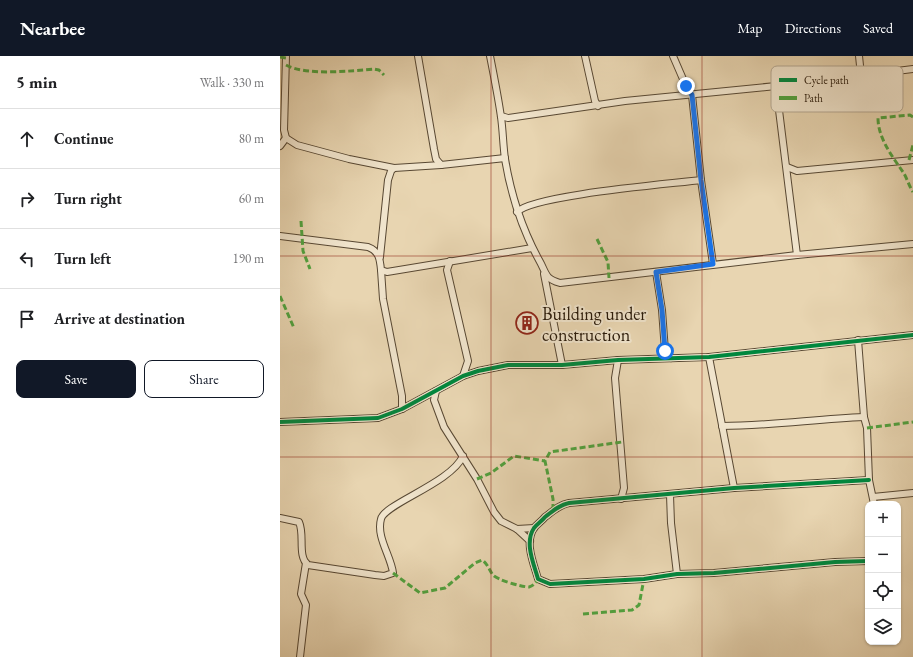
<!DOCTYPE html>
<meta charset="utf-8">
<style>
body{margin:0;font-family:"EB Garamond",serif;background:#f6f6f6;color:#202124}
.controls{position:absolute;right:12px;bottom:12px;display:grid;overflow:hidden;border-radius:8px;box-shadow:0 1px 3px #0004}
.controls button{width:36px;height:36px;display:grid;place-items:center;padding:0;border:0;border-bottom:1px solid #e0e0e0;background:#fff;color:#202124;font:20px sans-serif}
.stop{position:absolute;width:12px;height:12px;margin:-9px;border:3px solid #1a73e8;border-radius:50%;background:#fff}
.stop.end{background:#1a73e8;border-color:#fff;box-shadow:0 1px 4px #0008}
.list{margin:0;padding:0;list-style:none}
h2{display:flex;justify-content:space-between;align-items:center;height:52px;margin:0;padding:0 16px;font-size:17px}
h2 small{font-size:13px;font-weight:400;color:#757577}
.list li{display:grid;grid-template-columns:26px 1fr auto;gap:12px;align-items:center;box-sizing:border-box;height:60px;padding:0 16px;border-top:1px solid #e0e0e0}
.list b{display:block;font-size:15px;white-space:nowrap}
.list em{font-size:13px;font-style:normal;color:#757577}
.actions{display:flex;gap:8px;padding:12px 16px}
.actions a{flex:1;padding:9px 0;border:1px solid #111827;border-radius:8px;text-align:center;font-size:14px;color:#111827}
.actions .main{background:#111827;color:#fff}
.icon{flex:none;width:22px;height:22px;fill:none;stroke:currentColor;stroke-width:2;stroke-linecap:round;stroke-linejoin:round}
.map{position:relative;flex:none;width:633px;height:601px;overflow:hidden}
header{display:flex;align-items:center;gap:24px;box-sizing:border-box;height:56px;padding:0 20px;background:#111827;color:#fff}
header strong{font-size:19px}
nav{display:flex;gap:22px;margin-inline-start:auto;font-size:14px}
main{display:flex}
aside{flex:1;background:#fff}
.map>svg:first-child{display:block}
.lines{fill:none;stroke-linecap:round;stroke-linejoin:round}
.minor-casing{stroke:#584833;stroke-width:8}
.minor{stroke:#f0e4cc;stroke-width:6}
.quiet{stroke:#51a13e;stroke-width:3;stroke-dasharray:6 3;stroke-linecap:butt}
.cycleway-casing{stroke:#f0e4cc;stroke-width:6}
.cycleway{stroke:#00873e;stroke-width:4}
.route{stroke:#1a73e8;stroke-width:5}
.grid{fill:none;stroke:#8f2418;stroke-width:1;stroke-opacity:0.55}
.labels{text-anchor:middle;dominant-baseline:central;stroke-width:4;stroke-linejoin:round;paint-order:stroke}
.poi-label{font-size:18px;fill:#281909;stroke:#f0e4cc;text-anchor:start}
.key{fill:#f0e4cc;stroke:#b4a792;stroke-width:1}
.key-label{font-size:11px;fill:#281909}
</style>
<header>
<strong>Nearbee</strong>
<nav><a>Map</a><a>Directions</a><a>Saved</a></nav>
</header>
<main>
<aside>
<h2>5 min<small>Walk · 330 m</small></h2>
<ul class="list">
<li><svg class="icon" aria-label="ahead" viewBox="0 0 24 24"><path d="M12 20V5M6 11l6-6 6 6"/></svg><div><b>Continue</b></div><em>80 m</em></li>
<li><svg class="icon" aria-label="right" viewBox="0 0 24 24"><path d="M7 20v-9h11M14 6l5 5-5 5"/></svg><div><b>Turn right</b></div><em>60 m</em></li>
<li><svg class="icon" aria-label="left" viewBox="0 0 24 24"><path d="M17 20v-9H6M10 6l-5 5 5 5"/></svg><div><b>Turn left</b></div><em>190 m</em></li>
<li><svg class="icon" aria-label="arrive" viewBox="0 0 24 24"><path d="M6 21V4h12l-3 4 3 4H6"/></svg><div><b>Arrive at destination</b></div></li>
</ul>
<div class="actions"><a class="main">Save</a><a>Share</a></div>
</aside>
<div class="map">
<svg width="633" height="601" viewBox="0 0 633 601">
<rect width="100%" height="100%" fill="#e8d5b1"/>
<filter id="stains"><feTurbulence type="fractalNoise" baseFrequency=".005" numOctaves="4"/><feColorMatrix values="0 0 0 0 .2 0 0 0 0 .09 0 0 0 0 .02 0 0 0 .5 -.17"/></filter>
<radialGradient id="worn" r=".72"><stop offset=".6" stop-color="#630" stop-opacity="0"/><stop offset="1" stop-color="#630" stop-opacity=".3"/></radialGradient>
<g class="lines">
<g class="minor-casing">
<g id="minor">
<polyline points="6,0 4,74 6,82 17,89 69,103 114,112"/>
<polyline points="138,0 154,93 156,103 161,109 225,102"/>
<path d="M 210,0 C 214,20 218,40 221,61 C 223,75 223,89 225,103 C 231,139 242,173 259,204 C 267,218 264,222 280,227 L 517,199 L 633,188"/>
<polyline points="305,0 315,45 318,50"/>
<polyline points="393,0 406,30 412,39 421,124 433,208"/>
<polyline points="579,0 581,19"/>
<polyline points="496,30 517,199"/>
<polyline points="221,60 228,62 345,45 496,30 633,13"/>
<polyline points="0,90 6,82"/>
<polyline points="507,111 517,115 633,104"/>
<path d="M 237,156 C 253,139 390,128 421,124"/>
<path d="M 0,180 L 88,191 C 99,195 100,203 101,214 L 107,216 L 252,192"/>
<polyline points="100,201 108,124 111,115 114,112 161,109"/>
<polyline points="170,205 167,214 188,305 183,320"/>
<polyline points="101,214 103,243 122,340 122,353"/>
<polyline points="376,216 382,254 385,295 391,302"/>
<polyline points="264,218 282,309"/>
<polyline points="578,284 584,361 587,372 589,424 594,448"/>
<polyline points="429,301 454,432"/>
<polyline points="338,304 335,322 344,432 341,443"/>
<polyline points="156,335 154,344 164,371 197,423 214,456 221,465 237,473 250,485"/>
<polyline points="0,366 98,362 122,353 183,320 198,315 228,309 282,309 338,304 429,301 633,279"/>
<path d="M 442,370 C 489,370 536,363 584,361"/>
<polyline points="390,439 391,467 397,518"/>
<polyline points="593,441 633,437"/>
<path d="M 0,462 L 19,466 C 25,479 17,500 28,509 L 95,519 L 104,520 L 113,517 C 111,500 96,481 101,463 C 104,448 171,427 183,400"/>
<polyline points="237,473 254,472"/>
<path d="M 588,505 L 555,506 L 434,517 L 397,518 L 364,523 L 270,528 L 258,523 C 254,508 244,487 254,472 C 257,468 262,465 265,461 C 273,455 279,449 289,447 L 454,432 L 589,424"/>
<polyline points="20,601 26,549 21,538 26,507"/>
</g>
</g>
<use href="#minor" class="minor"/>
<g class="quiet">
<polyline points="0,1 6,2"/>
<path d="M 6,9 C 26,20 71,15 94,13 L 99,14 L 104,19"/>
<path d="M 633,61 L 630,59 L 598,62 C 598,82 612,100 623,116 C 627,122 629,130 633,136"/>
<polyline points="629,104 633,89"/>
<polyline points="21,165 23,195 30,213"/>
<polyline points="317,183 328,206 329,222"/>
<polyline points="0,240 14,272"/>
<polyline points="587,372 633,366"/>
<polyline points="197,423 211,417 234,400 265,405"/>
<polyline points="273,454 273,443 265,405 270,396 342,386"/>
<path d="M 113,517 L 140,537 L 165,532 L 195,507 L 202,504 C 208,508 209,514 213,519 C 217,524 242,531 249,531 C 253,530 256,527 258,523"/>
<polyline points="303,558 352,554 359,549 364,523"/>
</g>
<g class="cycleway-casing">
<g id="cycleway">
<polyline points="0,366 98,362 122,353 183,320 198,315 228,309 282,309 338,304 429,301 633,279"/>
<path d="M 588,505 L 555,506 L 434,517 L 397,518 L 364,523 L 270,528 L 258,523 C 254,508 244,487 254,472 C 257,468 262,465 265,461 C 273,455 279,449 289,447 L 454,432 L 589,424"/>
</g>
</g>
<use href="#cycleway" class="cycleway"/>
</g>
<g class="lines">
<polyline class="route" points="385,295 382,254 376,216 433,208 421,124 412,39 406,30"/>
</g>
<path class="grid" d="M 211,0 L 211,601M 422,0 L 422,601M 0,200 L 633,200M 0,401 L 633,401"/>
<defs>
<g id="building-ring" transform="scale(1.15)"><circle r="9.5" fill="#f0e4cc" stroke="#8f2418" stroke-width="1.5"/><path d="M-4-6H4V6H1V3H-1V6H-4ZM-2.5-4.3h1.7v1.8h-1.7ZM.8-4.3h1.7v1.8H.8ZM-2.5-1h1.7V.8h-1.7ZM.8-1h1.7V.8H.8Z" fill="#8f2418"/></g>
</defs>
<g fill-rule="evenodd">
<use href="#building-ring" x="247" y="267"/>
</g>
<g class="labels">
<g class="poi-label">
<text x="262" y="257">Building under<tspan x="262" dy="21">construction</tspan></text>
</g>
</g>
<rect x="491" y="10" width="132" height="46" rx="6" class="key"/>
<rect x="499" y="22" width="18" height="4" fill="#00873e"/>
<rect x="499" y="40" width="18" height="4" fill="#51a13e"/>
<g class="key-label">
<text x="524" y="28">Cycle path</text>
<text x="524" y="46">Path</text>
</g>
<rect width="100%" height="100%" filter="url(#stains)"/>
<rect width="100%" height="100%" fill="url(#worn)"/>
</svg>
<div class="controls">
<button>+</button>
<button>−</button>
<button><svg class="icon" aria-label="locate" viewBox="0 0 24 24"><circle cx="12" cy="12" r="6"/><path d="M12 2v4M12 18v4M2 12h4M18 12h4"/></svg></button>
<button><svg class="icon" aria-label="layers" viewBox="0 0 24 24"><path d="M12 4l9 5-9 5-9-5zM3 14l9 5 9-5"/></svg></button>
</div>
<div class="stop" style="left:385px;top:295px"></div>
<div class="stop end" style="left:406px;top:30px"></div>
</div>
</main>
